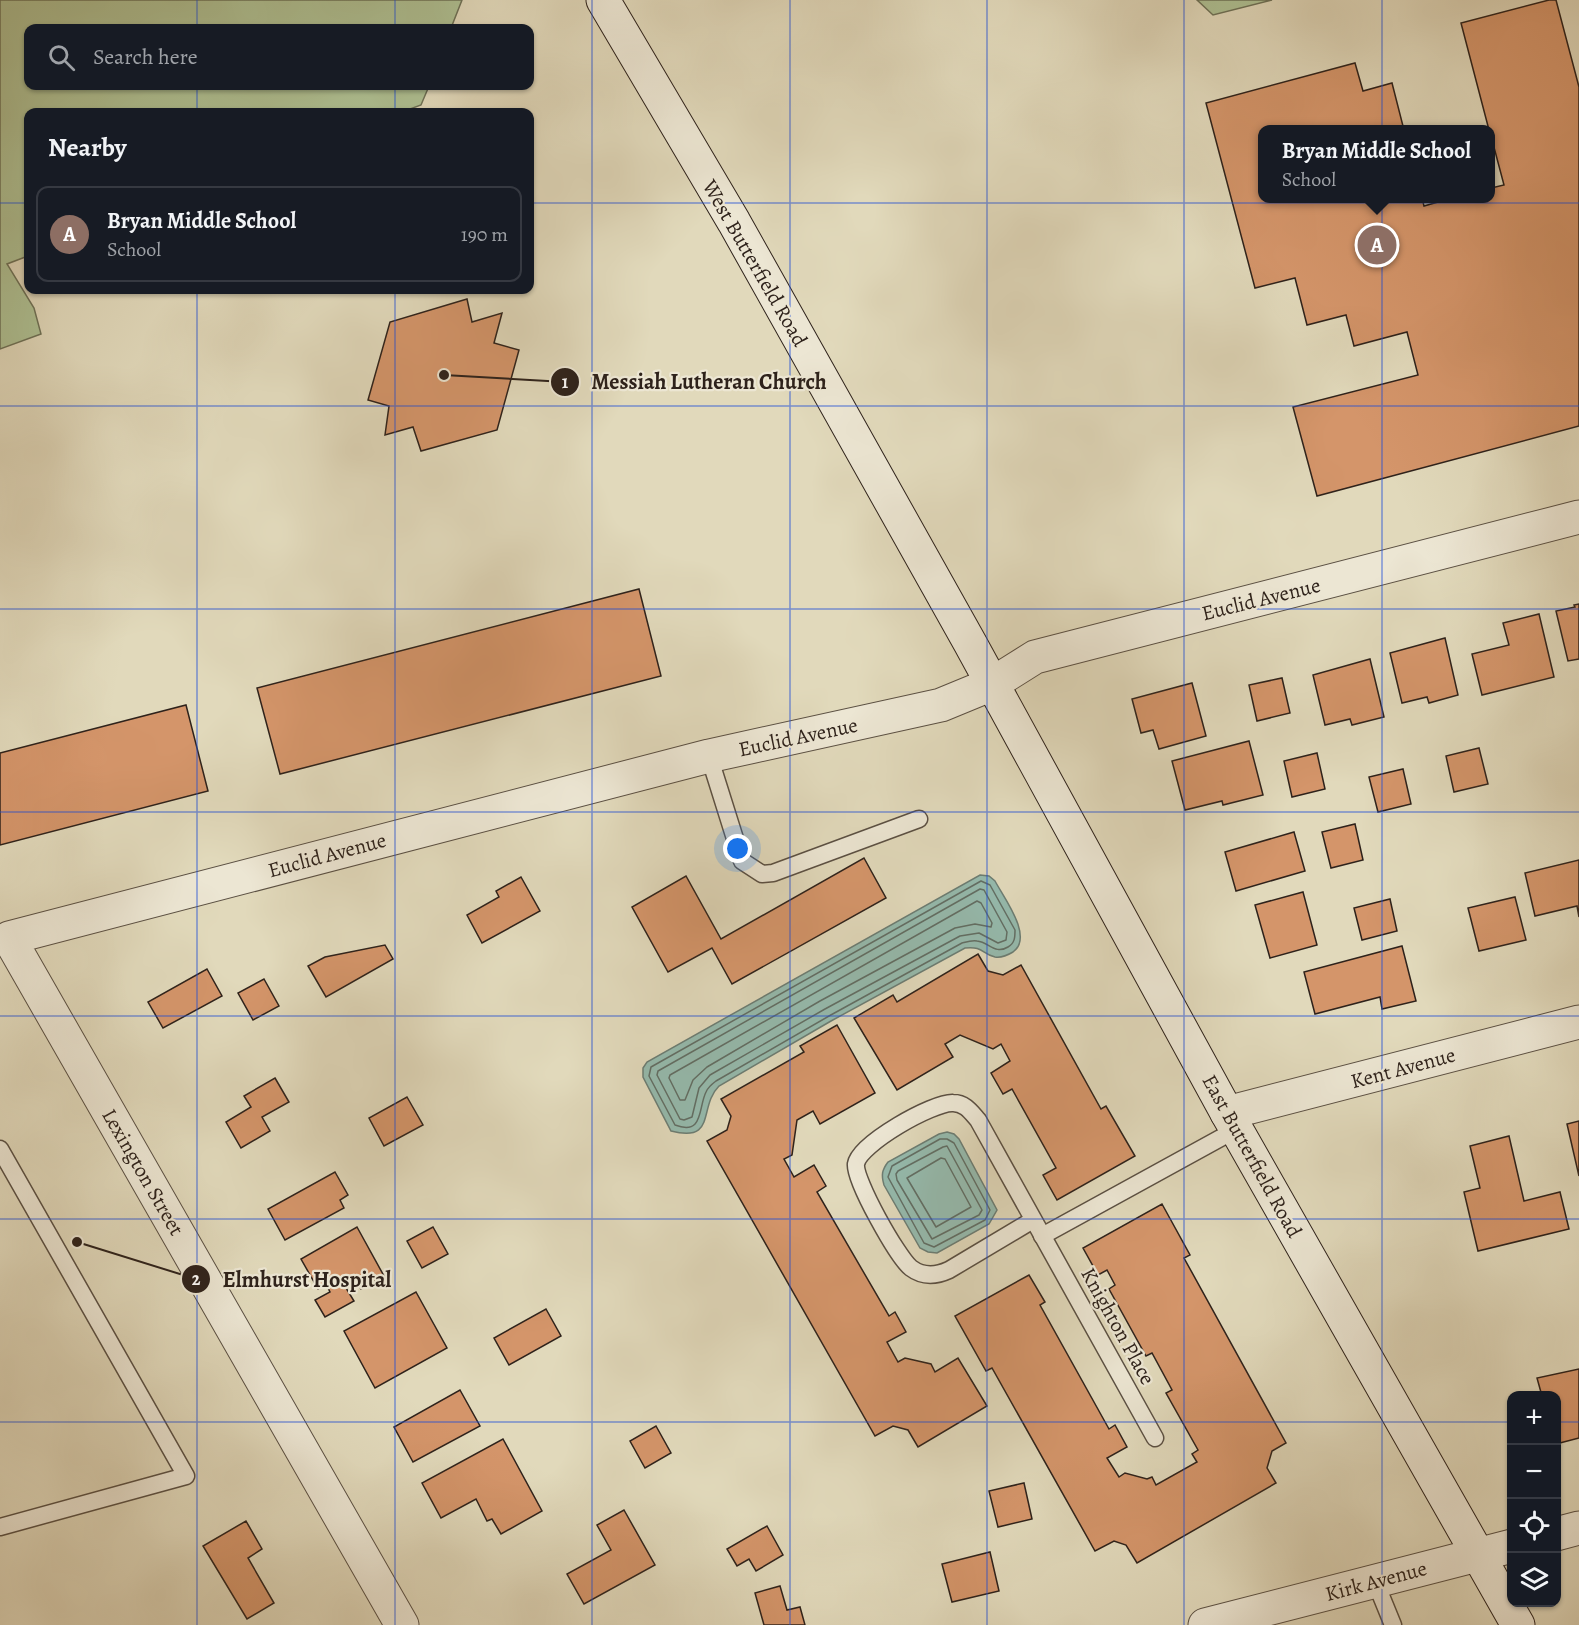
<!DOCTYPE html>
<meta charset="utf-8">
<style>
body{margin:0;font-family:Alegreya,serif;background:#20242c;color:#f1f3f6}
.controls{position:absolute;right:18px;bottom:18px;display:grid;overflow:hidden;border-radius:12px;box-shadow:0 2px 4px #0004}
.controls button{width:54px;height:54px;display:grid;place-items:center;padding:0;border:0;border-bottom:2px solid #363941;background:#171b24;color:#f1f3f6;font:30px sans-serif}
.you{position:absolute;left:738px;top:849px;width:21px;height:21px;margin:-15px;border:4px solid #fff;border-radius:50%;background:#1a73e8;box-shadow:0 0 0 9px #1a73e833}
.badge{display:grid;place-items:center;width:39px;height:39px;border-radius:50%;background:#c59692;color:#fff;font-size:20px;font-weight:700}
.pin{position:absolute;translate:-50% -50%;border:3px solid #fff;box-shadow:0 2px 6px #0006}
.popup{position:absolute;left:1258px;top:125px;width:237px;height:78px;box-sizing:border-box;display:grid;place-content:center;border-radius:12px;background:#171b24;filter:drop-shadow(0 2px 4px #0005);font-size:20px;white-space:nowrap;color:#9ea1a6}
.popup b{font-size:22px;color:#f1f3f6}
.popup::after{content:'';position:absolute;left:50%;top:100%;margin-left:-12px;border:12px solid transparent;border-top-color:#171b24}
.list{margin:0;padding:0;list-style:none}
h2{display:flex;justify-content:space-between;align-items:center;height:78px;margin:0;padding:0 24px;font-size:26px}
h2 small{font-size:20px;font-weight:400;color:#9ea1a6}
.list li{display:grid;grid-template-columns:39px 1fr auto;gap:18px;align-items:center;box-sizing:border-box;height:96px;margin:0 12px 12px;padding:0 12px;border:2px solid #363941;border-radius:12px}
.list b{display:block;font-size:22px;white-space:nowrap}
.list p{margin:0;font-size:20px;white-space:nowrap;color:#9ea1a6}
.list em{font-size:20px;font-style:normal;color:#9ea1a6}
.icon{flex:none;width:33px;height:33px;fill:none;stroke:currentColor;stroke-width:2;stroke-linecap:round;stroke-linejoin:round}
.map{position:relative;flex:none;width:1579px;height:1625px;overflow:hidden}
.search{position:absolute;background:#171b24;box-shadow:0 2px 4px #0004;left:24px;top:24px;width:510px;height:66px;display:flex;align-items:center;gap:15px;box-sizing:border-box;padding:0 21px;border-radius:12px;color:#9ea1a6;font-size:22px}
.panel{position:absolute;background:#171b24;box-shadow:0 2px 4px #0004;left:24px;top:108px;width:510px;height:186px;border-radius:12px}
.map>svg:first-child{display:block}
.green{fill:#aec093;stroke:#6e7157;stroke-width:1.5}
.water{fill:#95baad;stroke:#6c7d73;stroke-width:1.5}
.lines{fill:none;stroke-linecap:round;stroke-linejoin:round}
.shore{stroke:#626e64;stroke-width:1.5}
.building{fill:#d4956a;stroke:#2e221b;stroke-width:1.5}
.service-casing{stroke:#5b5043;stroke-width:19}
.minor-casing{stroke:#5b5043;stroke-width:35}
.secondary-casing{stroke:#2e221b;stroke-width:35}
.service{stroke:#ece6d3;stroke-width:16}
.minor{stroke:#ece6d3;stroke-width:33}
.secondary{stroke:#ece6d3;stroke-width:33}
.grid{fill:none;stroke:#1d4ed8;stroke-width:1.5;stroke-opacity:0.55}
.labels{text-anchor:middle;dominant-baseline:central;stroke-width:4.5;stroke-linejoin:round;paint-order:stroke}
.street-label{font-size:21px;fill:#2e221b;stroke:#ece6d3}
.leader{fill:none;stroke:#2e221b;stroke-width:2}
.callout-dot{fill:#2e221b;stroke:#ece6d3;stroke-width:2}
.mark-label{font-size:18px;text-anchor:middle;font-weight:bold;fill:#fff}
.callout-label{font-size:22px;text-anchor:middle;font-weight:bold;fill:#2e221b;stroke:#ece6d3;stroke-width:4.5;stroke-linejoin:round;paint-order:stroke}
</style>
<div class="map">
<svg width="1579" height="1625" viewBox="0 0 1579 1625">
<rect width="100%" height="100%" fill="#e1d9bb"/>
<filter id="stains"><feTurbulence type="fractalNoise" baseFrequency=".00333" numOctaves="4"/><feColorMatrix values="0 0 0 0 .2 0 0 0 0 .09 0 0 0 0 .02 0 0 0 .5 -.17"/></filter>
<radialGradient id="worn" r=".72"><stop offset=".6" stop-color="#630" stop-opacity="0"/><stop offset="1" stop-color="#630" stop-opacity=".3"/></radialGradient>
<g class="green">
<polygon points="0,0 462,0 451,28 28,28 28,86 429,86 421,105 402,112 28,112 28,256 7,264 34,308 41,334 0,349"/>
<polygon points="1197,0 1272,0 1213,15"/>
</g>
<g class="water">
<path d="M 980,875 L 989,876 L 995,881 C 1004,898 1034,937 1013,952 C 1008,955 1001,958 995,957 C 981,954 984,946 965,948 L 831,1021 L 719,1086 C 698,1107 717,1143 671,1131 L 643,1077 L 643,1068 L 647,1062 Z"/>
<path d="M 947,1132 L 954,1134 L 959,1139 L 997,1210 L 989,1224 L 937,1253 L 928,1252 L 920,1248 L 884,1185 C 881,1175 882,1170 888,1162 L 939,1134 Z"/>
</g>
<g class="lines">
<g class="shore">
<path d="M 981,881 L 990,885 L 1015,930 C 1015,937 1015,943 1008,947 C 995,955 989,942 977,941 C 972,940 966,942 962,943 L 829,1016 L 716,1081 C 712,1084 708,1087 706,1092 C 698,1108 704,1136 675,1125 L 649,1076 L 651,1067 Z"/>
<polygon points="980,889 984,890 1007,932 1006,940 998,943 979,933 960,936 825,1009 710,1075 699,1088 692,1117 684,1120 680,1119 657,1075 658,1071"/>
<polygon points="977,901 981,903 992,923 991,927 975,924 955,928 820,1001 707,1067 693,1080 685,1100 680,1100 669,1078 670,1075"/>
<polygon points="940,1139 947,1139 954,1143 990,1210 985,1220 934,1247 924,1243 888,1177 892,1166"/>
<polygon points="947,1146 982,1210 979,1215 932,1239 897,1180 896,1174 898,1171 943,1147"/>
<polygon points="941,1158 945,1159 971,1207 936,1227 907,1178"/>
</g>
</g>
<g class="building">
<polygon points="1549,0 1556,0 1579,87 1579,426 1317,496 1293,407 1418,375 1407,332 1354,346 1346,315 1307,325 1295,278 1255,288 1206,103 1355,63 1363,91 1392,83 1404,130 1263,130 1263,198 1422,198 1424,206 1452,198 1491,198 1491,188 1504,185 1491,136 1491,130 1489,130 1461,23"/>
<polygon points="467,299 472,322 502,313 494,343 519,350 497,430 421,451 413,427 385,435 389,406 368,400 390,322"/>
<polygon points="639,589 661,676 280,774 257,688"/>
<polygon points="1579,604 1579,659 1568,661 1556,611 1575,607 1574,605"/>
<polygon points="1539,614 1554,677 1482,695 1472,654 1509,645 1503,623"/>
<polygon points="1445,638 1458,695 1429,703 1427,697 1402,703 1390,653"/>
<polygon points="1370,659 1384,717 1352,725 1350,719 1325,725 1313,675"/>
<polygon points="1282,678 1290,713 1257,721 1249,685"/>
<polygon points="1192,683 1206,736 1159,749 1153,730 1141,733 1132,699"/>
<polygon points="186,705 208,791 0,845 0,753"/>
<polygon points="1249,741 1263,795 1223,805 1222,801 1185,810 1172,761"/>
<polygon points="1479,748 1488,784 1454,792 1446,756"/>
<polygon points="1317,753 1325,789 1292,797 1284,761"/>
<polygon points="1403,769 1411,804 1378,812 1369,777"/>
<polygon points="1355,824 1363,860 1331,868 1322,832"/>
<polygon points="1294,832 1305,871 1236,891 1225,852"/>
<polygon points="864,858 886,898 732,984 712,948 668,972 632,907 686,876 721,939"/>
<polygon points="1579,860 1579,917 1577,906 1535,916 1525,873"/>
<polygon points="521,877 540,911 482,943 467,915 499,897 496,891"/>
<polygon points="1303,892 1317,945 1270,958 1255,905"/>
<polygon points="1515,897 1526,940 1479,951 1468,908"/>
<polygon points="1390,899 1397,931 1362,940 1354,908"/>
<polygon points="385,945 393,959 326,997 308,966 325,957"/>
<polygon points="1402,946 1416,1001 1382,1009 1380,997 1315,1014 1304,972"/>
<polygon points="978,954 988,971 1003,975 1021,965 1101,1109 1106,1106 1135,1156 1057,1200 1043,1175 1056,1168 1012,1089 1003,1094 991,1073 1010,1061 1001,1044 993,1049 960,1035 945,1044 953,1057 897,1090 854,1018 893,995 897,1002"/>
<polygon points="207,969 222,996 163,1028 148,1002"/>
<polygon points="264,979 279,1006 253,1020 238,993"/>
<polygon points="837,1025 875,1093 820,1124 813,1111 797,1120 792,1155 784,1159 794,1177 814,1165 826,1186 817,1192 889,1316 895,1312 906,1332 887,1342 898,1362 905,1358 931,1364 935,1372 958,1358 987,1406 918,1447 908,1430 893,1426 875,1436 707,1141 727,1130 731,1116 721,1099 804,1052 800,1046"/>
<polygon points="275,1078 289,1102 262,1117 270,1131 241,1148 226,1122 251,1107 244,1096"/>
<polygon points="407,1097 423,1125 384,1146 369,1118"/>
<polygon points="1579,1121 1579,1176 1567,1124"/>
<polygon points="1509,1136 1524,1201 1560,1192 1569,1229 1478,1251 1464,1192 1480,1188 1470,1146"/>
<polygon points="335,1172 348,1195 340,1200 344,1208 285,1240 268,1209"/>
<polygon points="1162,1204 1190,1255 1184,1258 1286,1443 1272,1451 1267,1468 1276,1483 1137,1563 1126,1545 1114,1541 1095,1551 992,1368 986,1371 955,1316 1029,1275 1045,1302 1040,1305 1109,1429 1115,1425 1127,1447 1107,1458 1119,1477 1125,1473 1147,1479 1152,1477 1156,1485 1197,1462 1192,1454 1198,1450 1166,1393 1172,1390 1152,1353 1146,1356 1109,1289 1115,1285 1107,1270 1098,1275 1083,1248"/>
<polygon points="357,1227 384,1276 361,1289 357,1282 346,1288 354,1301 325,1317 315,1300 330,1292 326,1284 318,1289 301,1259"/>
<polygon points="433,1227 448,1254 422,1268 407,1241"/>
<polygon points="416,1292 447,1348 375,1388 344,1331"/>
<polygon points="546,1309 561,1336 509,1365 494,1338"/>
<polygon points="1579,1369 1579,1438 1556,1444 1556,1396 1542,1396 1537,1378"/>
<polygon points="460,1390 480,1426 413,1462 394,1427"/>
<polygon points="656,1426 671,1453 645,1468 630,1441"/>
<polygon points="503,1439 542,1511 501,1534 492,1519 487,1521 476,1499 441,1518 422,1483"/>
<polygon points="1024,1483 1032,1519 998,1527 989,1491"/>
<polygon points="624,1510 655,1565 584,1604 567,1574 611,1550 597,1525"/>
<polygon points="246,1521 262,1549 248,1558 274,1603 247,1619 203,1546"/>
<polygon points="767,1526 783,1555 756,1571 749,1559 737,1566 727,1549"/>
<polygon points="990,1552 999,1591 952,1602 942,1564"/>
<polygon points="780,1586 787,1610 800,1607 805,1625 764,1625 755,1593"/>
</g>
<g class="lines">
<g class="service-casing">
<g id="service">
<polyline points="709,756 742,861 762,874 773,873 919,819"/>
<polyline points="0,1149 186,1476 0,1527"/>
<path d="M 1033,1220 L 949,1270 C 936,1276 923,1277 911,1268 C 898,1258 854,1180 856,1164 C 859,1144 933,1102 953,1103 C 965,1103 971,1112 978,1120 L 1155,1438"/>
<polyline points="1042,1236 1237,1129"/>
<polyline points="1375,1581 1393,1625"/>
</g>
</g>
<g class="minor-casing">
<g id="minor">
<polyline points="1227,1113 1579,1022"/>
<polyline points="1556,1534 1579,1528"/>
<polyline points="402,1625 9,938 709,756 941,705 992,684 1035,657 1579,517"/>
<polyline points="1205,1625 1512,1546"/>
</g>
</g>
<g class="secondary-casing">
<polyline id="secondary" points="603,0 734,222 970,643 1227,1113 1518,1625"/>
</g>
<use href="#service" class="service"/>
<use href="#minor" class="minor"/>
<use href="#secondary" class="secondary"/>
</g>
<path class="grid" d="M 197,0 L 197,28M 395,0 L 395,28M 592,0 L 592,1625M 790,0 L 790,1625M 987,0 L 987,1625M 1184,0 L 1184,1625M 1382,0 L 1382,1625M 197,86 L 197,112M 395,86 L 395,112M 0,203 L 28,203M 530,203 L 1579,203M 197,290 L 197,1625M 395,290 L 395,1625M 0,406 L 1579,406M 0,609 L 1579,609M 0,812 L 1579,812M 0,1016 L 1579,1016M 0,1219 L 1579,1219M 0,1422 L 1512,1422M 1556,1422 L 1579,1422"/>
<g class="labels">
<g class="street-label">
<text transform="translate(755 263) rotate(60)">West Butterfield Road</text>
<text transform="translate(1261 599) rotate(-14)">Euclid Avenue</text>
<text transform="translate(798 737) rotate(-12)">Euclid Avenue</text>
<text transform="translate(327 855) rotate(-15)">Euclid Avenue</text>
<text transform="translate(1403 1068) rotate(-15)">Kent Avenue</text>
<text transform="translate(1252 1156) rotate(61)">East Butterfield Road</text>
<text transform="translate(143 1172) rotate(60)">Lexington Street</text>
<text transform="translate(1118 1326) rotate(61)">Knighton Place</text>
<text transform="translate(1376 1581) rotate(-15)">Kirk Avenue</text>
</g>
</g>
<path class="leader" d="M444 375L565 382M77 1242L196 1279"/>
<g class="callout-dot">
<circle cx="444" cy="375" r="6"/>
<circle cx="77" cy="1242" r="6"/>
<circle cx="565" cy="382" r="15"/>
<circle cx="196" cy="1279" r="15"/>
</g>
<g class="mark-label">
<text x="565" y="388">1</text>
<text x="196" y="1285">2</text>
</g>
<g class="callout-label">
<text x="709" y="389">Messiah Lutheran Church</text>
<text x="307" y="1287">Elmhurst Hospital</text>
</g>
<rect width="100%" height="100%" filter="url(#stains)"/>
<rect width="100%" height="100%" fill="url(#worn)"/>
</svg>
<div class="controls">
<button>+</button>
<button>−</button>
<button><svg class="icon" aria-label="locate" viewBox="0 0 24 24"><circle cx="12" cy="12" r="6"/><path d="M12 2v4M12 18v4M2 12h4M18 12h4"/></svg></button>
<button><svg class="icon" aria-label="layers" viewBox="0 0 24 24"><path d="M12 4l9 5-9 5-9-5zM3 14l9 5 9-5"/></svg></button>
</div>
<div class="you"></div>
<div class="pin badge" style="left:1377px;top:245px;background:#8d6e63">A</div>
<div class="popup"><b>Bryan Middle School</b>School</div>
<div class="search"><svg class="icon" aria-label="search" viewBox="0 0 24 24"><circle cx="10" cy="10" r="6"/><path d="M15 15l6 6"/></svg>Search here</div>
<section class="panel">
<h2>Nearby<small></small></h2>
<ul class="list">
<li><span class="badge" style="background:#8d6e63">A</span><div><b>Bryan Middle School</b><p>School</p></div><em>190 m</em></li>
</ul>
</section>
</div>
